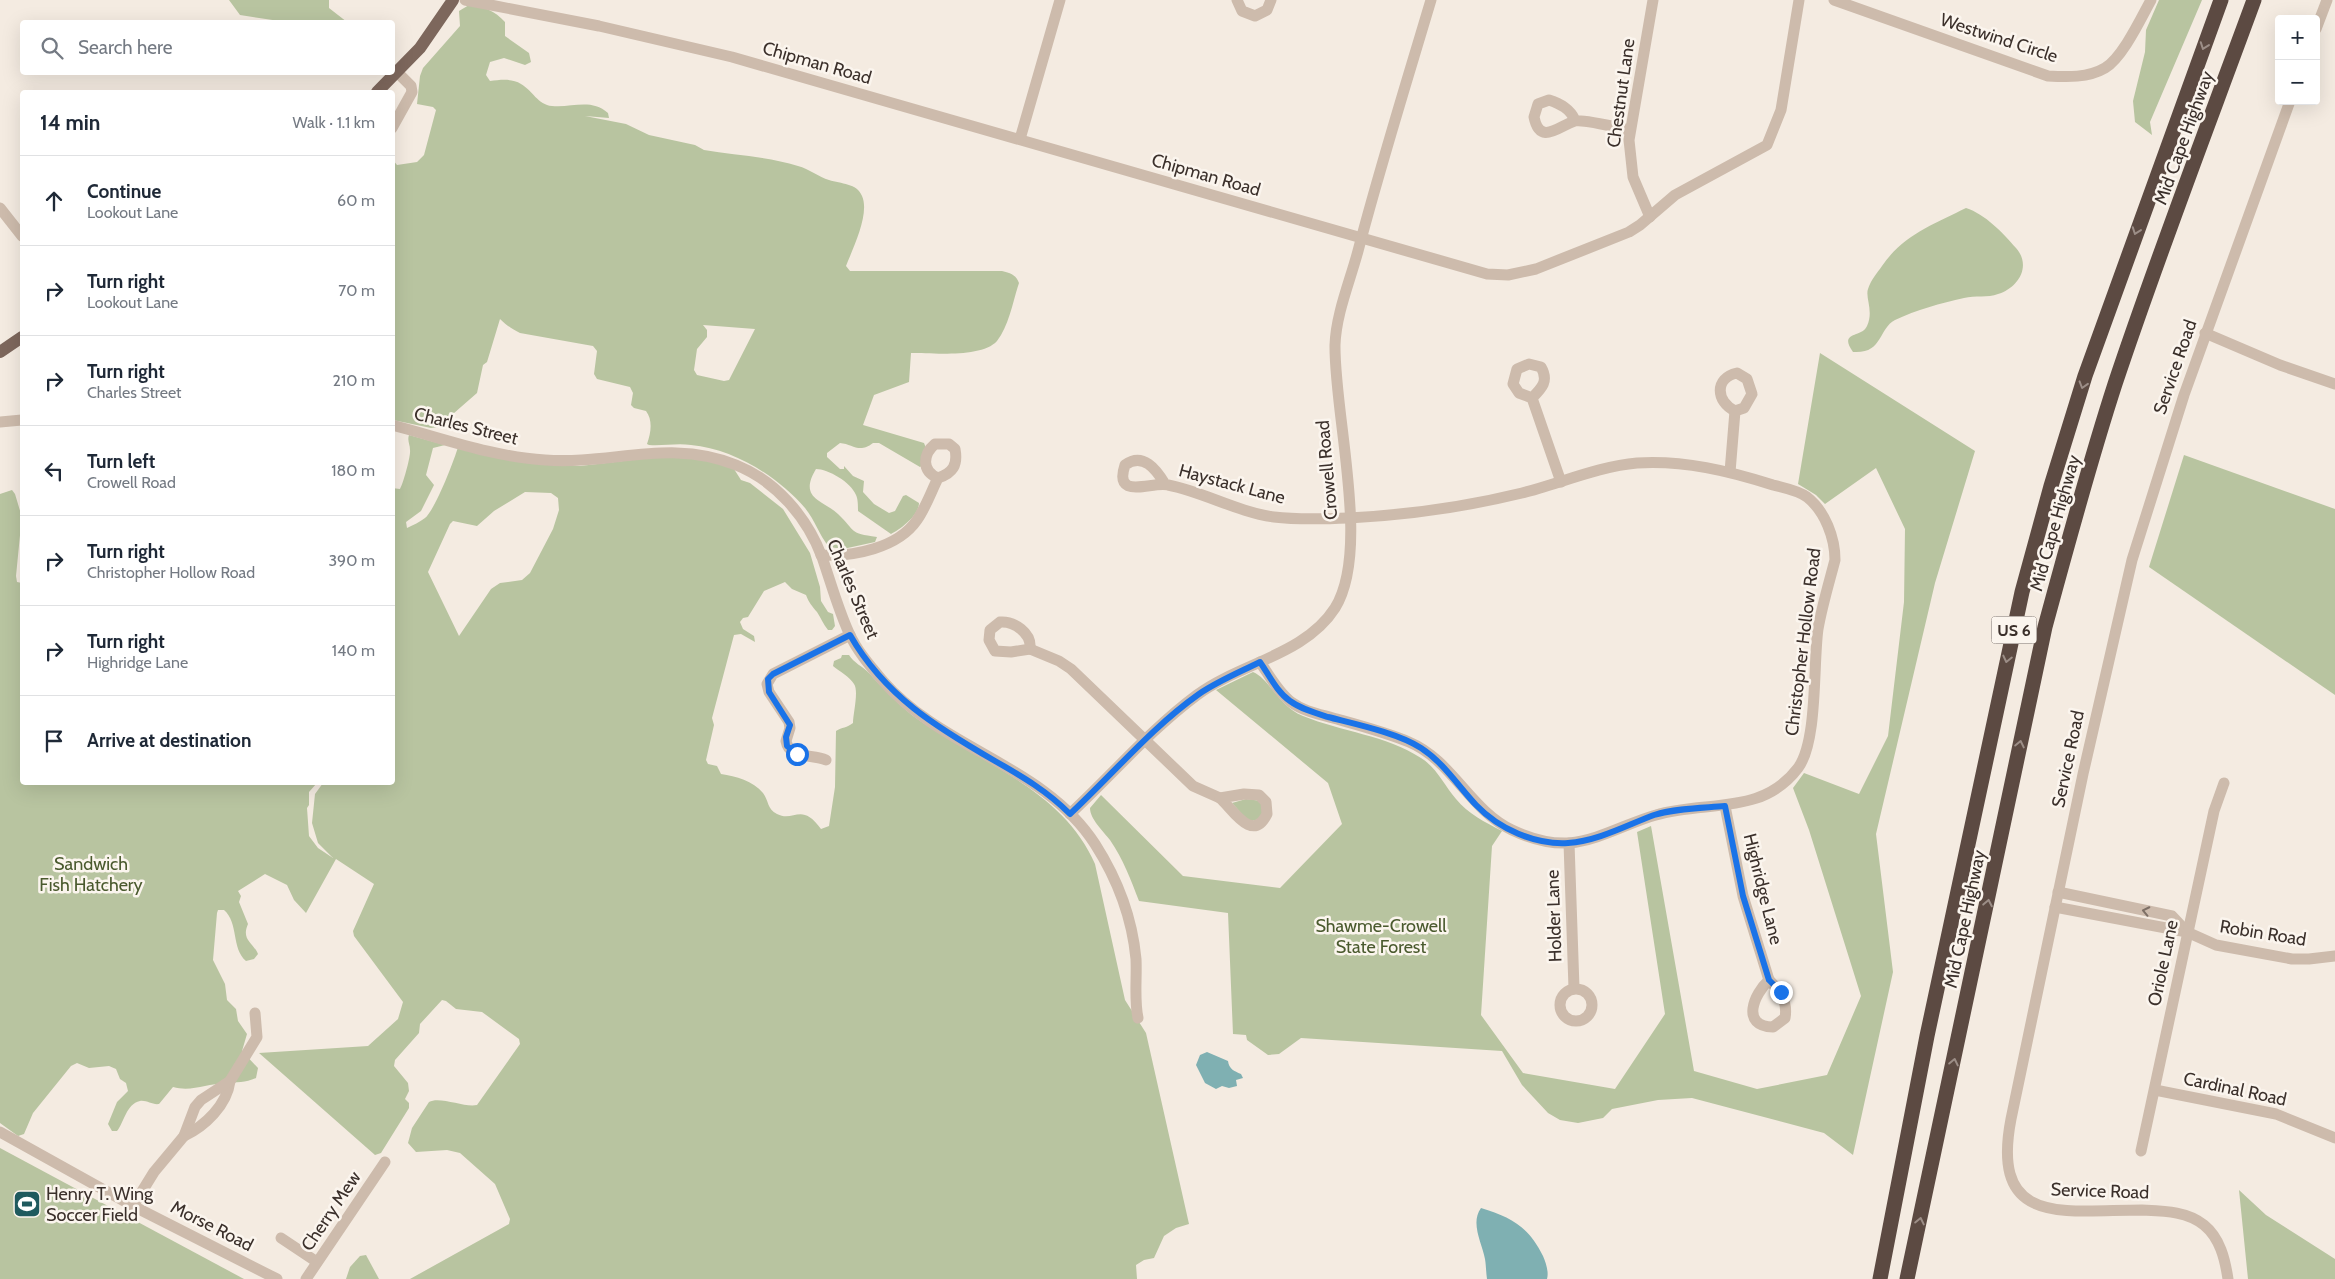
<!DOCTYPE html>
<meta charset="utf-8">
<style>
body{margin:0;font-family:Cabin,sans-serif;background:#f2f2f3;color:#1f2937}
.controls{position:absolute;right:15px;top:15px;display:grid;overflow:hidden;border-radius:5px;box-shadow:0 5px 20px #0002}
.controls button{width:45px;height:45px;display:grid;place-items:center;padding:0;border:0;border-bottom:1px solid #e0e1e3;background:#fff;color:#1f2937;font:25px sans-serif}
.stop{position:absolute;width:15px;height:15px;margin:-11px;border:4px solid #1a73e8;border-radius:50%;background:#fff}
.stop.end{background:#1a73e8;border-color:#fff;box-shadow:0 1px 5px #0008}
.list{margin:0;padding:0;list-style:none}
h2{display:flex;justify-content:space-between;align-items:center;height:65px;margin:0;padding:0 20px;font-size:21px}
h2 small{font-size:16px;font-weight:400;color:#747a83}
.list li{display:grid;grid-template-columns:32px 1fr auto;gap:15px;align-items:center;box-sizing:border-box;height:90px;padding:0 20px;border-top:1px solid #e0e1e3}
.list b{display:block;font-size:19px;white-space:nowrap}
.list p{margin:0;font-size:16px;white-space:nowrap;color:#747a83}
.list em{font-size:16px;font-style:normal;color:#747a83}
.icon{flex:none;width:28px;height:28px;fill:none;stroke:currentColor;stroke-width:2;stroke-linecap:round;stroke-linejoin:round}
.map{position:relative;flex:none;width:2335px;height:1279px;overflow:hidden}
.search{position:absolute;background:#fff;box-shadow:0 5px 20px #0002;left:20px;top:20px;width:375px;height:55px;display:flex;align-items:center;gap:12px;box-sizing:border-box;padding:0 18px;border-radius:5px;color:#747a83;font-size:19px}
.panel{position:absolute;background:#fff;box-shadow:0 5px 20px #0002;left:20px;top:90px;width:375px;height:695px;border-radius:5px}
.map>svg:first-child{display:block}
.green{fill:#b8c4a0;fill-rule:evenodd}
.water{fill:#7fb0b2}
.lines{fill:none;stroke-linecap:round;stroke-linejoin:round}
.minor{stroke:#cdbbac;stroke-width:11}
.major{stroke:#7d675c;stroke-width:12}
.highway{stroke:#5c4a42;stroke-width:15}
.oneway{stroke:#9c8e87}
.oneway2{stroke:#7d6f65}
.route{stroke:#1a73e8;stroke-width:6}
.labels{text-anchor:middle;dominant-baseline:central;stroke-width:5;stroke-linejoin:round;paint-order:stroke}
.shield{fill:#fbf5ee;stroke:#756b66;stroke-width:1}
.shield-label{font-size:16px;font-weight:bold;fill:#3b302b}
.street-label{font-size:18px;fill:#3b302b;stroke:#fbf5ee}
.park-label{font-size:18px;fill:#4a5a2e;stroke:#fbf5ee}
.poi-label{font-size:18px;fill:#3b302b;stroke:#fbf5ee;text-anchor:start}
</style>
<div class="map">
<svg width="2335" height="1279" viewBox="0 0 2335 1279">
<rect width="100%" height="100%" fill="#f4ebe1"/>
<g class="green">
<polygon points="229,0 329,0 329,8 347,22 286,22 240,15"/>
<polygon points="2159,0 2202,0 2150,122 2152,135 2135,122 2133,101 2145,52 2146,30"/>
<path d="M 469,5 C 483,6 495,11 505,22 L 505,36 L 529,53 L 531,62 L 525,65 L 504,58 L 490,62 L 486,75 L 490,81 C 500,80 512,78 521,84 C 532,90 538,105 552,106 C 572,108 591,98 608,113 L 609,118 L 585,116 L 626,124 L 649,135 L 695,145 L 704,150 C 735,155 769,157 798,166 C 809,169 819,177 829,180 C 841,184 857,183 862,196 C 870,214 853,248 846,266 L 850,271 L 1002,271 C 1011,273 1016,275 1019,283 C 1013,301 1009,326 997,341 C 982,358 933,353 911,353 L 909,382 L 874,395 L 863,425 L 924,443 L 926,448 L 923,465 L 920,467 L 879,443 L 873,443 C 859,454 853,444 840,443 L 827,453 L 827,457 L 840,469 L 844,469 L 844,466 L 853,476 L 864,481 L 863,492 L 874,504 L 889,513 L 895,511 L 903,496 L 906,495 L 919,503 C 919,515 901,529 891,534 L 858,511 C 858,506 858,499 856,495 C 851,482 828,469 816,469 C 798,499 823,500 838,514 C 857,532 848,533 877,537 L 875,542 L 843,549 L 829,547 C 819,535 815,520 805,508 C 777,476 734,449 691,445 C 677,443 663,446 649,445 L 647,444 C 651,433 653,420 646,411 L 634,408 L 631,405 L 633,393 L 630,387 L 597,379 L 594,374 L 597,351 L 593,346 L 520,333 C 512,329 506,325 500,319 L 487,362 L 483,365 L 477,393 L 438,427 L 431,428 L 393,420 L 393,160 L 397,165 L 417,162 L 424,155 L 436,110 L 433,107 L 417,104 L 420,76 L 423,68 L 460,26 L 459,11 ZM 703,325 L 755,329 L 729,380 L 724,381 L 697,375 L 694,370 L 697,349 L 707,337 L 707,330 Z"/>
<path d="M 1966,208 C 1985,214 2003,233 2016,248 C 2032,266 2018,288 1998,294 C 1988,298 1975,295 1964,298 C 1941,303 1916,310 1895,320 C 1878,329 1883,354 1853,352 C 1838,331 1862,338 1867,326 C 1874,311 1865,298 1868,289 C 1871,280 1877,273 1882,266 C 1903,235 1934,224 1966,208 Z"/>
<path d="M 1820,353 L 1975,451 L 1935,583 L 1876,834 L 1893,972 L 1853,1155 L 1824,1133 L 1692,1098 L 1658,1100 L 1612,1109 L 1603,1118 L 1578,1123 L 1560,1120 L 1548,1113 L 1522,1085 L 1502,1051 L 1301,1038 L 1279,1054 L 1268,1055 L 1247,1040 L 1246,1035 L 1233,1034 L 1228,913 L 1139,901 C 1131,880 1123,859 1110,840 C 1103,831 1090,819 1090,808 L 1101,795 L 1183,876 L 1280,888 L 1342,824 L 1328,783 L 1216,690 L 1253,672 C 1270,679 1278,706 1303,716 C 1342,732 1386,735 1421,758 C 1437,768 1444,785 1456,799 C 1468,814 1485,822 1502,831 L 1492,846 L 1481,1015 L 1523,1073 L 1615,1089 L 1665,1014 L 1637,832 L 1651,826 L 1694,1071 L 1757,1089 L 1827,1075 L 1861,996 L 1809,830 L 1793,788 L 1804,773 L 1859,794 L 1888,736 L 1904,602 L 1905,529 L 1876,468 L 1825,504 L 1816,495 L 1798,484 Z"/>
<path d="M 409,435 L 445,445 L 433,448 L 426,475 L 434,485 L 421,511 L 406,522 L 407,528 C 413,525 420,522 425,518 C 435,510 454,461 458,447 L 525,462 L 580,466 L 666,456 L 709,460 L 734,469 L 741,480 L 750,483 L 783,509 L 810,553 L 820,587 L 821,601 L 828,612 L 833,614 L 835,626 L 832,630 L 828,630 C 823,624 821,618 817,612 C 812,606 809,603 806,595 L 792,589 L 785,582 L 764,591 L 748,617 L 743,618 L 740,622 L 743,629 L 754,636 L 755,642 L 741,634 L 734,635 L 712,718 L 714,725 L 706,760 L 708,764 L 717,766 L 721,774 C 736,776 753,781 763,793 C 769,801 767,809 777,814 C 794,823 801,801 821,829 L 829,826 L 835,787 L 836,731 C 842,727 847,728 853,723 C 853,714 859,691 854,684 C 850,677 839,671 833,666 L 834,661 L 841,658 L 842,655 L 849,655 C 854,663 862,666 869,673 C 887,693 905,712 928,726 C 989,766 1065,794 1095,864 L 1125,1000 L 1146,1033 L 1189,1224 L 1176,1228 L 1164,1236 L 1154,1258 L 1144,1260 L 1136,1265 L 1137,1279 L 410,1279 L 509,1224 L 510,1219 L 495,1184 L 460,1153 L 447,1150 L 416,1152 L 408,1143 L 412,1128 L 429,1102 C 440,1096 465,1108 477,1105 L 520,1044 L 519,1039 L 482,1012 L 456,1009 L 446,1001 L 442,1000 L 420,1024 L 419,1033 L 395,1060 L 394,1066 L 408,1083 L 409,1091 L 405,1099 L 409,1103 L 409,1108 L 381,1153 L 375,1155 L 259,1053 L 368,1046 L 398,1019 L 403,1002 L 354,936 L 353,931 L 374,884 L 336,859 L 306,913 L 294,900 L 287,885 L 265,874 L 238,891 L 241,896 L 239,902 L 248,924 C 241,940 253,942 258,954 L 254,959 L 246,961 C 231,948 239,923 224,910 L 218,910 L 217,913 L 213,960 L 225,984 L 227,1000 L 236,1009 L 238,1021 L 247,1034 L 242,1051 L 258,1068 L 256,1078 C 245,1083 237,1082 225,1083 C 207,1084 191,1092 173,1087 L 159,1104 C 152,1105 147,1100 140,1101 C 126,1104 124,1123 117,1131 L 112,1131 L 108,1124 L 117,1102 L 128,1091 L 126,1083 L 120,1079 L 116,1069 L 109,1066 L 89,1068 L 77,1063 L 71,1066 L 33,1113 L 24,1134 L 18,1136 L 0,1123 L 0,494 L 12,490 L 15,494 L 21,514 L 22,515 L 16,576 L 17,582 L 22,583 L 22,782 L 317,783 L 309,792 L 309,805 L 307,808 L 309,836 L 318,848 L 333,858 L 318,843 L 312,823 L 315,794 L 323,783 L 392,782 L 392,488 L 400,489 C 403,484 411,456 410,450 C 410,444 407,441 409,435 ZM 525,492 L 551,493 L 558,498 L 559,510 L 553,529 L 530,573 L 522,580 L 500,583 L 491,589 L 459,636 L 428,572 L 450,524 L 453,521 L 477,526 L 494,511 Z"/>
<polygon points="2184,455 2335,509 2335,695 2149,567"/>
<polygon points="1246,799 1262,801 1262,818 1249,822 1232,803"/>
<polygon points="0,1148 244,1279 0,1279"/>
<polygon points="2239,1190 2266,1215 2335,1259 2335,1279 2248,1279"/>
<polygon points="366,1255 379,1279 346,1279 350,1267 360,1256"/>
</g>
<g class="water">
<path d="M 1207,1052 L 1228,1061 C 1229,1069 1234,1071 1241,1074 L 1243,1078 L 1236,1080 L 1237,1086 L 1229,1088 L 1222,1086 L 1216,1089 L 1205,1083 L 1196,1065 L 1200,1055 Z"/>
<path d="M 1481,1208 C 1511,1217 1529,1227 1543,1256 C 1546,1263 1549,1272 1547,1279 L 1487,1279 C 1486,1272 1486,1265 1485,1259 C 1482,1243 1470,1223 1481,1208 Z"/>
</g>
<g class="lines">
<g class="minor">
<polyline points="465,0 599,26 732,57 1487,274 1508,275 1536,269 1629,232 1640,225 1675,195 1767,145 1781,110 1799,0"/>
<polyline points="1237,0 1242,11 1255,16 1267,10 1271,0"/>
<path d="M 1834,0 L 2048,76 C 2067,77 2088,78 2105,68 C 2123,57 2141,18 2151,0"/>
<polyline points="2316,29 2327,0"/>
<path d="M 1575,120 C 1570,109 1561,104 1549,100 L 1538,104 L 1534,117 C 1540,147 1560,125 1575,121 C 1583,119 1620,128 1630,130"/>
<polyline points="392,128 412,92 411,86 397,72"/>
<polyline points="1020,139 1060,0"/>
<polyline points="0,208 22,236"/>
<polyline points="1650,217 1633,177 1629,140 1653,0"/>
<polyline points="2205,333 2280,365 2335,384"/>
<path d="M 1737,373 L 1747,379 L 1752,394 L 1744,408 L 1735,411 C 1716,402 1714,378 1737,373 Z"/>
<path d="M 1532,398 C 1542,388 1549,381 1541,367 L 1529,364 L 1517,369 L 1513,384 L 1519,393 L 1532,398 L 1561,482"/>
<polyline points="0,422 22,420"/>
<path d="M 392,425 C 442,438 493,457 545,460 C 611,465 671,438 736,465 C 776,481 807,517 822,557 C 831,583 838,609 849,633 C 857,651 871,667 883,681 C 943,750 1044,765 1095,844 C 1118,880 1132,916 1136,959 C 1137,978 1134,1000 1138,1018"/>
<polyline points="1730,472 1735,411"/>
<path d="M 1165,484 C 1156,469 1143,452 1125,465 C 1113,501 1152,481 1168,485 C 1204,492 1237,512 1274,517 C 1298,520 1325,519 1349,518 C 1407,515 1465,507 1522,493 C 1558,484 1600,466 1637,463 C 1684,460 1729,471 1773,485 C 1784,488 1797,490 1807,497 C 1825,511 1835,538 1835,560 C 1829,583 1822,606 1818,629 C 1813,664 1818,741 1798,768 C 1762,816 1706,800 1656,815 C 1627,823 1600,840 1569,843 C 1550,844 1529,838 1512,830 C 1470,810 1452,760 1409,742 C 1385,732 1358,725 1333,718 C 1319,714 1303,711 1291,702 C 1278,692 1269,675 1260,662"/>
<path d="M 821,555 C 853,557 898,548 917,520 C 926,507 931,492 938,478 C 921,471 923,454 935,444 L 949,444 L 955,449 C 958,465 953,473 938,478"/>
<path d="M 1000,622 C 1014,621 1032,633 1030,649 L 1011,652 L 995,651 L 989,640 L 990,630 Z"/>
<polyline points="1030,649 1059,661 1071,669 1193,786 1220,798"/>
<path d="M 826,760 C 812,754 789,759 786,741 L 790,728 L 789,722 L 769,692 L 767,684 L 773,674 L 850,635"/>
<path d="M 1244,794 L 1259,795 L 1266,802 L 1267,814 C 1252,844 1232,808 1220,798 Z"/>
<polyline points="1725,806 1743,896 1769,980"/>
<path d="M 1070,814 C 1113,774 1150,730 1197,695 C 1240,663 1305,655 1335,608 C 1371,550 1334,415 1335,345 C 1336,314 1350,281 1358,251 C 1380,167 1406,84 1431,0"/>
<polyline points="1569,843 1574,988"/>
<polyline points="2058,892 2172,916 2187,932"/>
<polyline points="2055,907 2187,932 2216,945 2292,959 2309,959 2335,956"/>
<path d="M 1769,980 C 1780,991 1788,1001 1785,1018 L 1773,1027 C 1740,1026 1754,994 1769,980 Z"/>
<circle cx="1576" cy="1005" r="16"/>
<polyline points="2155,1090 2276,1114 2335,1138"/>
<polyline points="0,1132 133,1206 277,1279"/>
<path d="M 184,1136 C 205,1126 227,1105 230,1081"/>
<polyline points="2141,1151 2214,811 2224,783"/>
<polyline points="133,1206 154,1172 184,1136 195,1107 201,1100 230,1081 257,1037 255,1013"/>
<polyline points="281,1238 317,1262"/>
<polyline points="306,1279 385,1162"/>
<path d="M 2228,1279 C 2225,1259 2220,1238 2204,1225 C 2187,1211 2163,1211 2142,1210 C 2065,1210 1990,1228 2011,1119 L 2083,774 L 2132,560 L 2184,395 L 2290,101"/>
</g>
<g class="major">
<polyline points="377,92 420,48 453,0"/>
<polyline points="0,352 22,337"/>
</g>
<g class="highway">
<polyline points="1880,1279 1927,1036 2022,592 2051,486 2085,376 2221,0"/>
<path d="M 1907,1279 L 2045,627 C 2067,546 2089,464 2115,384 C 2158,255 2207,128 2254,0"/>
</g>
</g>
<defs><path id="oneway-chevron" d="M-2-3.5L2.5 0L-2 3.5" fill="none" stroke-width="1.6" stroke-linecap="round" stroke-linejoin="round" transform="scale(1.25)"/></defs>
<g class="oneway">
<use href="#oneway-chevron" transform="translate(2204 46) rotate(110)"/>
<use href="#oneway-chevron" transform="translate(2136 231) rotate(110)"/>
<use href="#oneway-chevron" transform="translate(2083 385) rotate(107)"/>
<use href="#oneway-chevron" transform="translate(2007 659) rotate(103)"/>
<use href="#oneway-chevron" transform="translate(2020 744) rotate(-78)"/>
<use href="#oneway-chevron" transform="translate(1988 903) rotate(-79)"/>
<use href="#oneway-chevron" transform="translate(1954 1062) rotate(-78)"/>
<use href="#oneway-chevron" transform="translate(1920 1221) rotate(-78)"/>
</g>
<use class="oneway2" href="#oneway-chevron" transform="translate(2146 911) rotate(-168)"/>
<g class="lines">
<path class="route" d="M 797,754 L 787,746 L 786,737 L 790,725 L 769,692 L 768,679 L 773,674 L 850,635 C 885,696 936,727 995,761 C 1023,777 1047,791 1070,814 C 1113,774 1151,728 1199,694 C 1218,681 1240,672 1260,662 C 1269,675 1277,692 1290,701 C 1301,709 1315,713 1328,717 C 1355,724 1398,733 1421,748 C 1444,763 1458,786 1476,805 C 1499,829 1535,845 1568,843 C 1598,841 1627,825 1654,815 C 1677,808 1702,808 1725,806 L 1743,896 L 1769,980 L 1781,992"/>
</g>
<defs>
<g id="stadium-square" transform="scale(1.4375)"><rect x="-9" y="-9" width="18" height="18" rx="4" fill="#1f5a5e" stroke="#fbf5ee"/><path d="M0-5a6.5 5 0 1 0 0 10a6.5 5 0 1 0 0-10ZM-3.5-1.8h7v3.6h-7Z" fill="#fff"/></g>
</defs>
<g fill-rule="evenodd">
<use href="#stadium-square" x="27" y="1204"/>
</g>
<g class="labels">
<rect class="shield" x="1991.5" y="616.5" width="45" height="27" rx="4"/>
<g class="shield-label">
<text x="2014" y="630">US 6</text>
</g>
<g class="street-label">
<text transform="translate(1999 38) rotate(18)">Westwind Circle</text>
<text transform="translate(817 63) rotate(16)">Chipman Road</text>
<text transform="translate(1621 93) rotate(-82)">Chestnut Lane</text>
<text transform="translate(2184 138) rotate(-70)">Mid Cape Highway</text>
<text transform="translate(1206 175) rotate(16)">Chipman Road</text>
<text transform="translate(2175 367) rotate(-71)">Service Road</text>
<text transform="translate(466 426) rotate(14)">Charles Street</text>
<text transform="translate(1327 470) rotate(-95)">Crowell Road</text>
<text transform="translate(1232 484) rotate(15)">Haystack Lane</text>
<text transform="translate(2055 523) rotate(-74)">Mid Cape Highway</text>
<text transform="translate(853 589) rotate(67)">Charles Street</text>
<text transform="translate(1803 642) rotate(-83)">Christopher Hollow Road</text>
<text transform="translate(2068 759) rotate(-78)">Service Road</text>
<text transform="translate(1763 889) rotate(76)">Highridge Lane</text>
<text transform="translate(1554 916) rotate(-92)">Holder Lane</text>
<text transform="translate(1965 919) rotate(-78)">Mid Cape Highway</text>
<text transform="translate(2263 933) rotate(9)">Robin Road</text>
<text transform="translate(2163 963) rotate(-78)">Oriole Lane</text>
<text transform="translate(2235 1089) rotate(12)">Cardinal Road</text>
<text transform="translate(2100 1191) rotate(2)">Service Road</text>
<text transform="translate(331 1211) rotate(-56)">Cherry Mew</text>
<text transform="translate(212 1226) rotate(27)">Morse Road</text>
</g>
<g class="park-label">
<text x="91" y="864">Sandwich<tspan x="91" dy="21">Fish Hatchery</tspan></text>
<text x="1381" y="926">Shawme-Crowell<tspan x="1381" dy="21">State Forest</tspan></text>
</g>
<g class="poi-label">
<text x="46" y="1194">Henry T. Wing<tspan x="46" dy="21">Soccer Field</tspan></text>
</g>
</g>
</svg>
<div class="controls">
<button>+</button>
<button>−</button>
</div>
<div class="stop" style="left:797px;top:754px"></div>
<div class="stop end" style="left:1781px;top:992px"></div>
<div class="search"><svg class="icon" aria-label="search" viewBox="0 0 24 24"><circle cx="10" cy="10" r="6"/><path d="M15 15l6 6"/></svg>Search here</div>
<section class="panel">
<h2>14 min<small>Walk · 1.1 km</small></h2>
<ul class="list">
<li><svg class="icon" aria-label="ahead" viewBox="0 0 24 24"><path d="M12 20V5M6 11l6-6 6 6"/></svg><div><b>Continue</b><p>Lookout Lane</p></div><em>60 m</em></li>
<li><svg class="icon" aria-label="right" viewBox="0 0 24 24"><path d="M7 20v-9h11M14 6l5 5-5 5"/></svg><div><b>Turn right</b><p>Lookout Lane</p></div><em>70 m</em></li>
<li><svg class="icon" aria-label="right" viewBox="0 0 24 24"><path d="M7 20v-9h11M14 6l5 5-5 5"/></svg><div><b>Turn right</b><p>Charles Street</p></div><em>210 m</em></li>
<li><svg class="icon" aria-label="left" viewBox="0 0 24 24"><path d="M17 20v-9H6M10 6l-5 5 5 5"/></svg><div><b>Turn left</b><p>Crowell Road</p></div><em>180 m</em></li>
<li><svg class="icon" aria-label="right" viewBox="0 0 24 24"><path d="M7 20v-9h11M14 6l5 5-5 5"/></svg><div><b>Turn right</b><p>Christopher Hollow Road</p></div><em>390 m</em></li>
<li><svg class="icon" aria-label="right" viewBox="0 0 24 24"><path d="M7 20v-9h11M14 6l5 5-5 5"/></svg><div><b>Turn right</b><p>Highridge Lane</p></div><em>140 m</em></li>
<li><svg class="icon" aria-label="arrive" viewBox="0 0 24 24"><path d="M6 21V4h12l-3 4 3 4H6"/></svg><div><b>Arrive at destination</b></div></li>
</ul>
</section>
</div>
